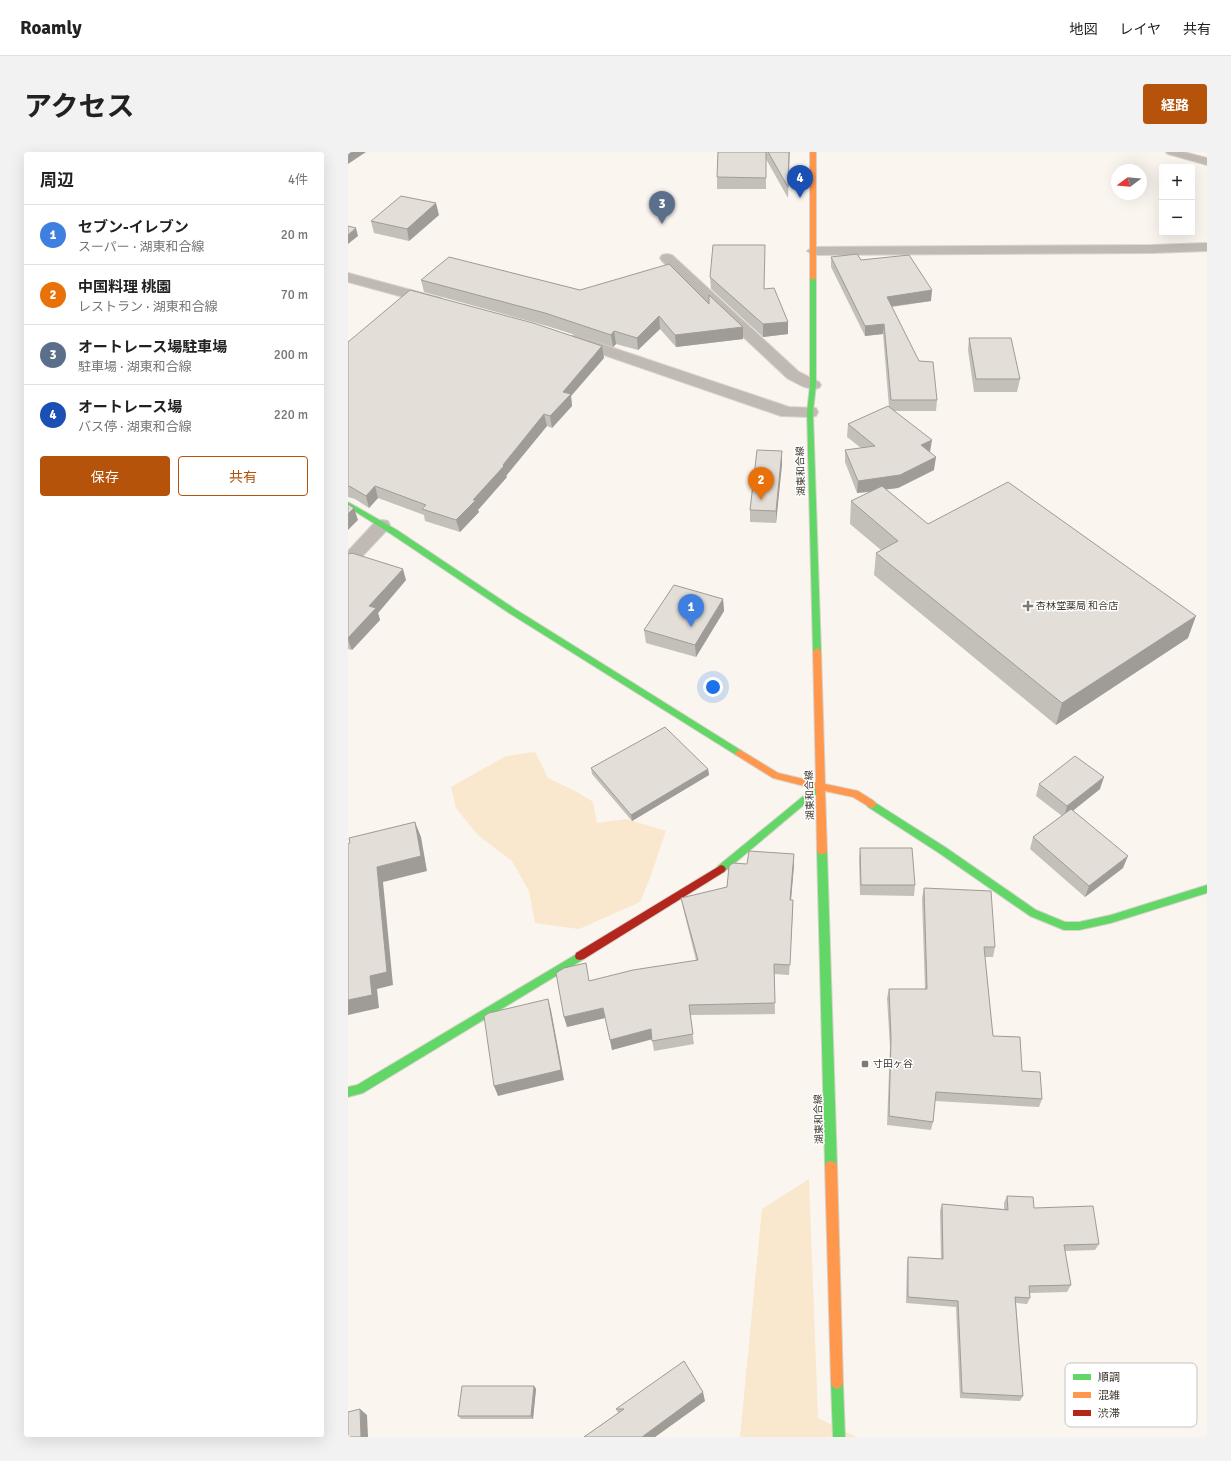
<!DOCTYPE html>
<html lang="ja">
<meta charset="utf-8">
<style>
body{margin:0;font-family:Signika,"Noto Sans JP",sans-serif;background:#f2f2f2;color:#222}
.controls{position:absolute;right:12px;top:12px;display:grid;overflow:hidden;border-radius:4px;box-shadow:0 4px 16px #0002}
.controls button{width:36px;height:36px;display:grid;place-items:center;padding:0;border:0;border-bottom:1px solid #e0e0e0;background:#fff;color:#222;font:20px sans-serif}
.compass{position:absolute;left:763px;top:12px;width:36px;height:36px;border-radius:50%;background:#fff;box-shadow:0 4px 16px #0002;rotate:254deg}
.you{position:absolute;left:365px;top:535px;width:14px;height:14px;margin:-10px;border:3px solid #fff;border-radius:50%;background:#1a73e8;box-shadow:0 0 0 6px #1a73e833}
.badge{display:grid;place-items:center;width:26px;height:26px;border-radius:50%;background:#b45309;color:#fff;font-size:13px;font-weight:700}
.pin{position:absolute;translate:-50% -33px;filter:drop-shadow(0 1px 2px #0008)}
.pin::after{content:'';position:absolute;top:21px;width:14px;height:12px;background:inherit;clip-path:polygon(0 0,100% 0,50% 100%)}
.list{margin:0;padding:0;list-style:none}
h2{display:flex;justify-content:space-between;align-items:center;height:52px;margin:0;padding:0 16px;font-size:17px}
h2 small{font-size:13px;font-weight:400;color:#767676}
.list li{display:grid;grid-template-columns:26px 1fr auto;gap:12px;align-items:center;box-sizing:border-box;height:60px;padding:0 16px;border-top:1px solid #e0e0e0}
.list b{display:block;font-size:15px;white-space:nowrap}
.list p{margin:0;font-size:13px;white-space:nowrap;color:#767676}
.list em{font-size:13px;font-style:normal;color:#767676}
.actions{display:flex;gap:8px;padding:12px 16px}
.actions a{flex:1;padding:9px 0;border:1px solid #b45309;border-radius:4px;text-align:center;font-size:14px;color:#b45309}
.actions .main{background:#b45309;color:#fff}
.map{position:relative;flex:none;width:859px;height:1285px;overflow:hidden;border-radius:4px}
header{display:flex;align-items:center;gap:24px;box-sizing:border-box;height:56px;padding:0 20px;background:#fff;border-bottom:1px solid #e0e0e0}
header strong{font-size:19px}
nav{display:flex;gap:22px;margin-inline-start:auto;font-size:14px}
.intro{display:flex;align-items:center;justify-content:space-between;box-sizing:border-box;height:96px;padding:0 24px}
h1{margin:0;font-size:28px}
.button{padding:10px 18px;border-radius:4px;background:#b45309;color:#fff;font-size:14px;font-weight:700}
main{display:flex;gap:24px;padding:0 24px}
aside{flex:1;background:#fff;border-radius:4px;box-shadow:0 4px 16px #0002}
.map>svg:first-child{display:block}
.green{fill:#f9e7ce}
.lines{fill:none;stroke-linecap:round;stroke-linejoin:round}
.lane-casing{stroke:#d7d3cc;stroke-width:2}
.street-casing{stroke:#d7d3cc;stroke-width:2}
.fast-casing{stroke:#d7d3cc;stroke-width:2}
.slow-casing{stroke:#d7d3cc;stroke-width:2}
.jam-casing{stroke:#d7d3cc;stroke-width:2}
.lane{fill:#c0bab2;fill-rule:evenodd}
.street{fill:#c0bab2;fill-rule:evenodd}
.fast{fill:#63d668;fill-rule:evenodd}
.slow{fill:#ff974d;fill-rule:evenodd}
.jam{fill:#b3261e;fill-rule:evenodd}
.wall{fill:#c3bfb9}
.shaded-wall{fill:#9f9b96}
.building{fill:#e3ded7;stroke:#9f9b96}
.poi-dot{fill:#7f7a71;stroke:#fff;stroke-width:1.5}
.labels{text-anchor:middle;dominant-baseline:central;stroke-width:3;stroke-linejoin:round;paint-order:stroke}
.street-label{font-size:10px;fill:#3d372e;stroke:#fff}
.poi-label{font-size:10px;fill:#3d372e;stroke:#fff;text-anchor:start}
.key{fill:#fff;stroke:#c5c3c0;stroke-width:1}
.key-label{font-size:11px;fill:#3d372e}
</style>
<header>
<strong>Roamly</strong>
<nav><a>地図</a><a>レイヤ</a><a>共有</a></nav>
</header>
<div class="intro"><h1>アクセス</h1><a class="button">経路</a></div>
<main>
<aside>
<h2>周辺<small>4件</small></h2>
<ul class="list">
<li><span class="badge" style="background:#3f7fe0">1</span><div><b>セブン-イレブン</b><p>スーパー · 湖東和合線</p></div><em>20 m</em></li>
<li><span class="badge" style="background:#e8710a">2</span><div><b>中国料理 桃園</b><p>レストラン · 湖東和合線</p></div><em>70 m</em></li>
<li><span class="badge" style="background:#5c6f8a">3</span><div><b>オートレース場駐車場</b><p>駐車場 · 湖東和合線</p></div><em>200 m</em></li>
<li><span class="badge" style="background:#1a4fb4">4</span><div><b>オートレース場</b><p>バス停 · 湖東和合線</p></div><em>220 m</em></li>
</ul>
<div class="actions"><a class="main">保存</a><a>共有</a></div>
</aside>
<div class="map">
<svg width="859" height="1285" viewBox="0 0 859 1285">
<rect width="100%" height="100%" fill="#faf5ee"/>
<g class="green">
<polygon points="187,600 200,626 231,641 245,650 249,671 278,667 318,679 302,726 292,750 231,777 187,771 181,739 164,709 130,683 108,656 103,635 158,604"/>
<polygon points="461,1027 470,1266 508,1285 392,1285 414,1057"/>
</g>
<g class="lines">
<g class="lane-casing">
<g id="lane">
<polygon points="818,0 836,0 859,6 859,13 820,2"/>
<polygon points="859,91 859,99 804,101 465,103 459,99 465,95 804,93"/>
<polygon points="34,368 40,369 42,373 40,377 6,413 0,414 0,399 28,369"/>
</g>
</g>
<g class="street-casing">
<g id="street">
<path d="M 319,102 L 324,103 L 451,220 L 471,230 L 473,233 L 471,236 C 459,239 449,231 439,226 L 314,109 L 312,106 L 314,103 Z"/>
<polygon points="0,121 93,146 96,149 93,152 88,154 0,130"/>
<polygon points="227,183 441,255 468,256 470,260 468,264 462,265 433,264 221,191 219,188 221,185"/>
</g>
</g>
<g class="fast-casing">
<g id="fast">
<polygon points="465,124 468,126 468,233 465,260 473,499 469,502 465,499 459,260 462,233 462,126"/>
<polygon points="0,350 49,378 167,457 394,599 395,601 394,603 388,603 161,461 43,382 0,355"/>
<polygon points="473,630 476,632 477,634 476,636 376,720 373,721 370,720 368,717 370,714 470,632"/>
<polygon points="523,648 597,695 688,758 717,770 731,770 763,763 859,733 859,741 763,771 731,778 716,778 682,764 591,701 520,655 518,652 520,649"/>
<polygon points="474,695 477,696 479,699 489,1014 487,1018 483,1019 479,1018 477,1014 469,699 471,696"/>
<polygon points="232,800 236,801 237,804 236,807 15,941 0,945 0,935 9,933"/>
<polygon points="489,1225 493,1227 495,1231 497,1285 485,1285 483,1231 485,1227"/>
</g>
</g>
<g class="slow-casing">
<g id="slow">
<polygon points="462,0 468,0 468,126 465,128 462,126"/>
<polygon points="469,496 473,499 477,632 510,639 526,649 528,652 526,655 523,656 505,645 477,639 479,699 477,702 471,702 469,699 468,637 425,626 388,603 387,601 391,598 394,599 430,621 468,630 465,499"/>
<polygon points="483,1009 487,1010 489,1014 495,1231 493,1235 489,1237 485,1235 483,1231 477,1014 479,1010"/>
</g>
</g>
<g class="jam-casing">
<polygon id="jam" points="373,713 376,714 378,717 376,720 236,807 232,808 228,807 227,804 228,801"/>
</g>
<use href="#lane" class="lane"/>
<use href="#street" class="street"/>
<use href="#fast" class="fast"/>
<use href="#slow" class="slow"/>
<use href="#jam" class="jam"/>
</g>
<g class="wall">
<polygon points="370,0 442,0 440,46 418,7 418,37 369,37 369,25"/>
<polygon points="91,63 61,89 26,81 23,69"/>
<polygon points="483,105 513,108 583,149 544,155 589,248 588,259 546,259 582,300 586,318 550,336 538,337 580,372 840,486 708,573 526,423 528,401 533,398 502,372 503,349 523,340 509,341 497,310 497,298 513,296 499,285 500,272 541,255 535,182 517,184 483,115"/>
<polygon points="362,125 416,137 440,170 440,182 415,185 363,137"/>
<polygon points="73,128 232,138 361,152 395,175 395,187 328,195 312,177 290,198 268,192 265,195 199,174 76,140"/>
<polygon points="621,186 672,227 669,240 626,240 620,198"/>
<polygon points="0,190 256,206 223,244 224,254 204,276 199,274 158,324 159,325 130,358 131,360 112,380 77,369 76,363 30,346 21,356 7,347 0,345"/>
<polygon points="434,299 434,312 428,371 402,370 402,358"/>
<polygon points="0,402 58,428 30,461 32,468 4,498 0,497"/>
<polygon points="375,447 376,459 348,505 298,491 296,478"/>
<polygon points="243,616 360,617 361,623 284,669 244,622"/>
<polygon points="691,632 752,637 725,658 775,716 737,745 682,697 685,685 714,664 688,644"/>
<polygon points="512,696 567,733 566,744 512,743 511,707"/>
<polygon points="399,712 446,713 443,748 445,748 445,759 441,823 426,822 427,862 342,863 346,892 306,899 304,887 264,898 257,866 219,875 348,808 335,756 333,746 379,735"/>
<polygon points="576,736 647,795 645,805 637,805 645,884 674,919 694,947 691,955 587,949 585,970 583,978 539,973 542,895 539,846 541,837 577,837 574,746"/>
<polygon points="659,1044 686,1056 751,1092 747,1098 717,1099 723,1133 719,1140 682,1141 682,1146 679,1152 668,1151 675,1244 672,1249 612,1246 608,1155 558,1151 559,1111 560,1105 593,1107 592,1059 594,1052 656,1057 656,1051"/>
<polygon points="186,1234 188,1237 185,1267 113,1267 110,1264"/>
<polygon points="357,1249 307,1285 236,1285 270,1261 268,1257"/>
</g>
<g class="shaded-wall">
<polygon points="3,0 18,0 0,12 0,2"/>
<polygon points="88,51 91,63 61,89 59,77"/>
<polygon points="8,76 10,84 0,92 0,83"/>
<polygon points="584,138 583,149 538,155 539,145"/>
<polygon points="311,164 312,177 290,198 289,186"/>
<polygon points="440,170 440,182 415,185 415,172"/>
<polygon points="536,172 535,182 517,184 517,174"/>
<polygon points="395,175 395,187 328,195 327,183"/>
<polygon points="266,179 268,192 265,195 263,183"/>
<polygon points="254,194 256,206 223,244 224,254 204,276 202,264 215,240"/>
<polygon points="196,262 199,274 158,324 159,325 130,358 131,360 112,380 108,368"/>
<polygon points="584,288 582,300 573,293"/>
<polygon points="434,299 434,312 428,371 428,359"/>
<polygon points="588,305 586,318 550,336 509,341 510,329"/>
<polygon points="27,334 30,346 21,356 18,344"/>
<polygon points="6,356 10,368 0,378 0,362"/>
<polygon points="55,417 58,428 30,461 32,468 4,498 0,488 0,486 21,454"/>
<polygon points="375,447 376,459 348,505 347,493"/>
<polygon points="848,464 840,486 708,573 714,551"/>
<polygon points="360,617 361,623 284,669 283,663"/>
<polygon points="756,625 752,637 716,666 719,654"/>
<polygon points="67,670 73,685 79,719 35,730 45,833 29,837 31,856 0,863 0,848 22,824 29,715"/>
<polygon points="446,702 446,713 442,759 442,748"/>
<polygon points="780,704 775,716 737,745 741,734"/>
<polygon points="200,847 203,858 216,928 150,944 146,934"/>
<polygon points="255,856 257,866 219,875 216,865"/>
<polygon points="303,877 305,887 264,898 262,888"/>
<polygon points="186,1234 188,1237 185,1267 183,1264"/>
<polygon points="355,1240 357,1249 307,1285 294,1285"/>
<polygon points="12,1257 19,1263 20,1285 13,1285"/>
</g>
<g class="building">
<polygon points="370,0 418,0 418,26 369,25"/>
<polygon points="420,0 441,0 440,35"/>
<polygon points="53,44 88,51 59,77 23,69"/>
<polygon points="0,74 8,76 0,83"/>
<polygon points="365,93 417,93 416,137 426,136 440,170 415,172 362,125"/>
<polygon points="509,102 513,108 561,103 584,138 539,145 571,209 585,210 589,248 543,248 536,172 517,174 483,105"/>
<polygon points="101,105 232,138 321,112 361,152 361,143 395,175 327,183 311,164 289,186 266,179 263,183 197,161 73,128"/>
<polygon points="62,138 185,171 254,194 215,240 223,242 202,264 196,262 155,313 156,314 125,348 128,348 108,368 74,357 78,353 27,334 18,344 3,335 0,334 0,190"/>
<polygon points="621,186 663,186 672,227 628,227"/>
<polygon points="540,254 584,288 573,293 588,305 552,323 510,329 497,298 527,294 500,272"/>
<polygon points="409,298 434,299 428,359 402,358"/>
<polygon points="660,330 848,464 714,551 528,401 550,389 503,349 534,334 580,372"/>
<polygon points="0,352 6,356 0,362"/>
<polygon points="4,401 55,417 21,454 28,456 0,486 0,402"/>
<polygon points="326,433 375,447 347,493 296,478"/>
<polygon points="317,575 360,617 283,663 243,616"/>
<polygon points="727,604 756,625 719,654 691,632"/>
<polygon points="723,657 780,704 741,734 685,685"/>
<polygon points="67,670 73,704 29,715 39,820 22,824 24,843 0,848 0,692 2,691 1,686"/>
<polygon points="512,696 564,696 567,733 513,733"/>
<polygon points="401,699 446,702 442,748 445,748 442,813 426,812 427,851 341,853 345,882 304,889 303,877 262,888 255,856 216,865 208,821 216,816 238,811 241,829 285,818 350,808 333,746 379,735 381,714 385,711 399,712"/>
<polygon points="576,736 643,739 647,795 636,795 645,884 672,885 674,919 692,920 694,947 588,940 585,970 541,964 543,886 541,837 579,837"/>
<polygon points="200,847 213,918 146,934 136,864 141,861"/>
<polygon points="659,1044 685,1045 686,1056 745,1054 751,1092 716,1093 723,1133 681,1134 682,1146 667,1145 675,1244 614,1241 610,1149 560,1145 560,1105 595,1107 594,1052 660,1058"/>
<polygon points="336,1209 355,1240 294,1285 236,1285 276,1257 268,1257"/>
<polygon points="114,1234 186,1234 183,1264 110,1264"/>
<polygon points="12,1257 13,1285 0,1285 0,1260"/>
</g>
<g class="poi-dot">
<path d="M678 448h4v4h4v4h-4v4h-4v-4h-4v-4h4z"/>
<rect x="513" y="908" width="8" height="8" rx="2"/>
</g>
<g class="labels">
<g class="street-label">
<text transform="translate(453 319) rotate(-92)">湖東和合線</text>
<text transform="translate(462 643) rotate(-92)">湖東和合線</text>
<text transform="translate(471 967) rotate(-92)">湖東和合線</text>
</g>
<g class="poi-label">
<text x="688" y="454">杏林堂薬局 和合店</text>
<text x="525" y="912">寸田ヶ谷</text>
</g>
</g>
<rect x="717" y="1211" width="132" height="64" rx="6" class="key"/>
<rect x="725" y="1222" width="18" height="6" fill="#63d668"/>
<rect x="725" y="1240" width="18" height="6" fill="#ff974d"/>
<rect x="725" y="1258" width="18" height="6" fill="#b3261e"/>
<g class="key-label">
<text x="750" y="1229">順調</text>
<text x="750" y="1247">混雑</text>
<text x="750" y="1265">渋滞</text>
</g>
</svg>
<div class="controls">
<button>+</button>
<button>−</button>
</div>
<svg class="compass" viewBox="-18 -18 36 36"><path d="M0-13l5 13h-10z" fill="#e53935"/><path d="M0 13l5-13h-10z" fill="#767676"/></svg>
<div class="you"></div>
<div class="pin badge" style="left:343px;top:475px;background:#3f7fe0">1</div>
<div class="pin badge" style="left:413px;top:348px;background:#e8710a">2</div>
<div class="pin badge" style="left:314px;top:72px;background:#5c6f8a">3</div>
<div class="pin badge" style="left:452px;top:46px;background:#1a4fb4">4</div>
</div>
</main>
